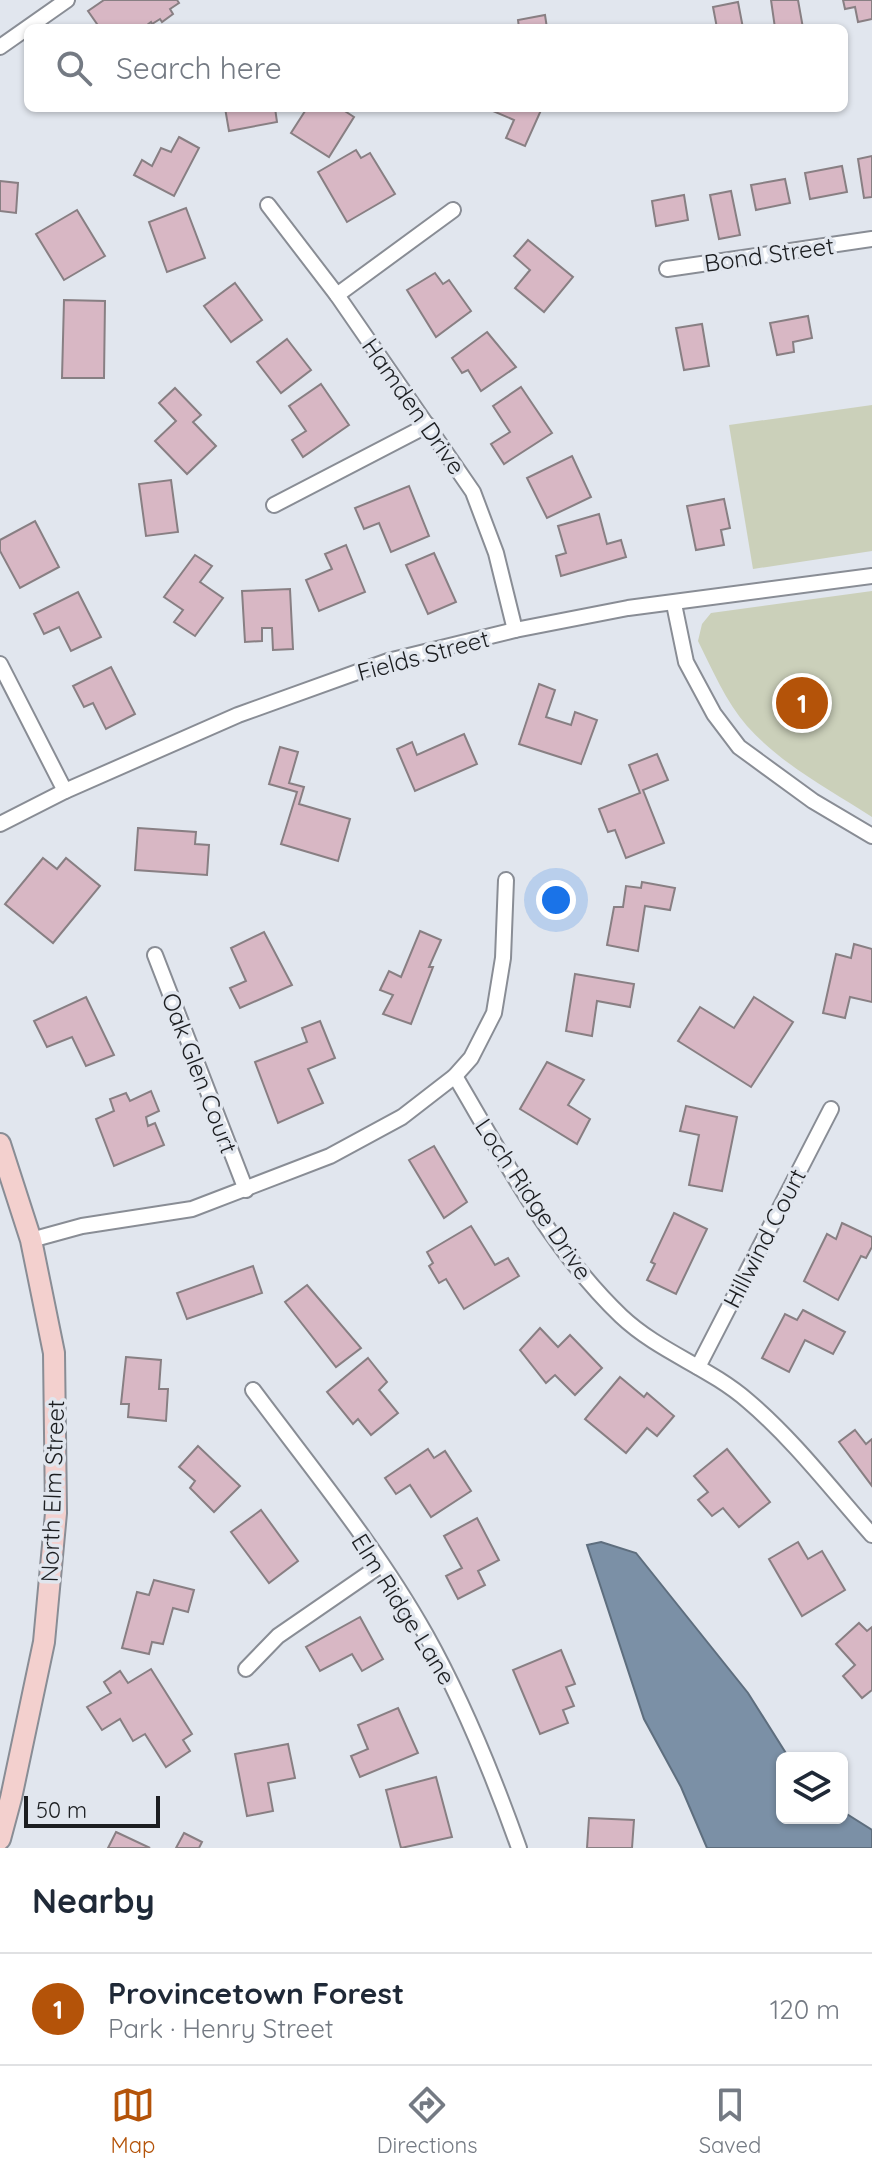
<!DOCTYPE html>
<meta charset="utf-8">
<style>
body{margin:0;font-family:Quicksand,sans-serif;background:#f6f6f7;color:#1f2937}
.controls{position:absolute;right:24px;bottom:24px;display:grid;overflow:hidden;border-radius:12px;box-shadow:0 2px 6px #0004}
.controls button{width:72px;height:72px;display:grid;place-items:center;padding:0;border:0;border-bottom:2px solid #e0e1e3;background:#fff;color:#1f2937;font:40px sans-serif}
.scale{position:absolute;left:24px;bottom:20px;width:136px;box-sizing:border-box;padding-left:8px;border:4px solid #1c1e21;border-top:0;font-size:22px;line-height:28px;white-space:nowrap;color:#1c1e21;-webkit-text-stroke:6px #e1e6ee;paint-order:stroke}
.you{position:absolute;left:556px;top:900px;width:28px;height:28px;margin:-20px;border:6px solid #fff;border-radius:50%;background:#1a73e8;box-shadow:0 0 0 12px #1a73e833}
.badge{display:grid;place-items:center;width:52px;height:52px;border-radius:50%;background:#b45309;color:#fff;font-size:26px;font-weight:700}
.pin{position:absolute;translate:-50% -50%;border:4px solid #fff;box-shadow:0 2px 8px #0006}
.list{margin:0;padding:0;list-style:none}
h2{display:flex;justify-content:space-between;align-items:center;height:104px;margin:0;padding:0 32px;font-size:34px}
h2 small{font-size:26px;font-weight:400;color:#747a83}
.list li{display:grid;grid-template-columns:52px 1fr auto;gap:24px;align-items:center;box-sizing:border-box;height:112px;padding:0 32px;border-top:2px solid #e0e1e3}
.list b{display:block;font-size:30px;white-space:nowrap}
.list p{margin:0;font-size:26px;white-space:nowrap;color:#747a83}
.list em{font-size:26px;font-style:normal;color:#747a83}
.icon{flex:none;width:44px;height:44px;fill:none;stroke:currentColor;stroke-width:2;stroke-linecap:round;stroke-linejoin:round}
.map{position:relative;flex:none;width:872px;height:1848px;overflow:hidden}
.search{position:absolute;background:#fff;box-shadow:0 2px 6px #0004;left:24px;right:24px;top:24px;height:88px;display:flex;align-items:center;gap:20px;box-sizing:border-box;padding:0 28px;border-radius:12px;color:#747a83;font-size:30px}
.sheet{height:216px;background:#fff}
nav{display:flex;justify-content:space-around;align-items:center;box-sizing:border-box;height:112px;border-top:2px solid #e0e1e3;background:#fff;font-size:22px;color:#747a83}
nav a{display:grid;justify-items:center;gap:4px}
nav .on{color:#b45309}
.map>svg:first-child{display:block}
.green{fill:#cbd0ba}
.water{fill:#7b90a6;stroke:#5e6e7e;stroke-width:2}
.building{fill:#d8b7c4;stroke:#887f83;stroke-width:2}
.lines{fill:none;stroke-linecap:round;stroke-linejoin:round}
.minor-casing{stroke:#898d95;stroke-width:18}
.secondary-casing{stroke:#898d95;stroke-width:24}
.minor{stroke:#fff;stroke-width:14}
.secondary{stroke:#f3d0ce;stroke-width:20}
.labels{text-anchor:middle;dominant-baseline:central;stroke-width:7;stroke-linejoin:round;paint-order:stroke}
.street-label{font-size:24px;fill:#1c1e21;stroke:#e1e6ee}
</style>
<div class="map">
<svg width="872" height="1848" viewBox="0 0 872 1848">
<rect width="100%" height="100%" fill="#e1e6ee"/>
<g class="green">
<polygon points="872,405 872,551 753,569 729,425"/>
<path d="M 872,591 L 872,817 C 829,789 782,765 747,726 C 726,702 712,669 698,641 L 702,624 L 711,613 Z"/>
</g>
<polygon class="water" points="601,1542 636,1553 748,1693 789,1758 782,1758 782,1818 842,1818 842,1811 872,1830 872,1848 707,1848 681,1787 644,1719 587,1545"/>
<g class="building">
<polygon points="104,0 177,0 179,3 170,9 173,14 162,22 160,19 152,24 151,22 143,28 94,28 97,24 88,11"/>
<polygon points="771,0 798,0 803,28 775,28"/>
<polygon points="843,0 872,0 872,19 858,22 855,7 845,9"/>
<polygon points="738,2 743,28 717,28 713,7"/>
<polygon points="545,15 547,28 519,28 518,20"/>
<polygon points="225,108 275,108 277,122 229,131"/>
<polygon points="307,108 340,108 354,117 329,157 291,133"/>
<polygon points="495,108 542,108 525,146 506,138 514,120 493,111"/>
<polygon points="179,137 199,148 174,196 134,175 142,160 152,166 161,148 171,152"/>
<polygon points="356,150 361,158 370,153 395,194 347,222 318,172"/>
<polygon points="872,156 872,197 864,198 858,159"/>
<polygon points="842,166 847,192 810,199 805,173"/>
<polygon points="785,179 790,203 756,210 751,185"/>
<polygon points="0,181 18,183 16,213 0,211"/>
<polygon points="731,191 740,235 719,239 710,195"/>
<polygon points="684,195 688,220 656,226 652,201"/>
<polygon points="186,208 205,258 167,272 149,222"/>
<polygon points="77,210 105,256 64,280 36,234"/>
<polygon points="528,240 573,277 544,312 515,288 530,270 514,256"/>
<polygon points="435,273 443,284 449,280 471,311 436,337 407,290"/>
<polygon points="235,283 262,320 231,342 204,306"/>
<polygon points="64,300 105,301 104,378 62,378"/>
<polygon points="808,316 812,338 793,342 794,352 777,355 770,323"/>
<polygon points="702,324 709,366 684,370 676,328"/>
<polygon points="487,332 516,367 481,391 468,370 462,373 452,358"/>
<polygon points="287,339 311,370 281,393 257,362"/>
<polygon points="321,384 349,425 303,457 292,440 306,431 289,406"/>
<polygon points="521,387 552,433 504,464 491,444 510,432 493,406"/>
<polygon points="175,388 201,415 193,422 216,446 187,474 155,441 176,421 159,403"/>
<polygon points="572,456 591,497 547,518 527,478"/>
<polygon points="171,480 178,532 146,536 139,484"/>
<polygon points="409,486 429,536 391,552 379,523 364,529 355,508"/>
<polygon points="724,499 730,528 721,530 724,545 696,550 687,506"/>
<polygon points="599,514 607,544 621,540 626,557 561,576 556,556 566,553 558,526"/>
<polygon points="35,521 59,567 20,588 0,551 0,540"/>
<polygon points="346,545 365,592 319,611 306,580 332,569 325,554"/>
<polygon points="434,553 456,602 428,614 406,565"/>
<polygon points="195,555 212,566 200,582 223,598 195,636 174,622 183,610 164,597"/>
<polygon points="290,589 293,649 273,650 272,628 262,628 262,641 245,642 242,591"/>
<polygon points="78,592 101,637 71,651 59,627 44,634 34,614"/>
<polygon points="111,667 135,714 106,729 93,703 84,707 73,686"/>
<polygon points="539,684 555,690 546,717 571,725 575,712 597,720 581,764 519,744"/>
<polygon points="464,734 477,764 415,791 397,749 412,742 417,755"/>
<polygon points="280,747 298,752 289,783 304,787 299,804 350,819 338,861 281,844 297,792 269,784"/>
<polygon points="657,754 668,780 643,790 664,843 626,858 615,830 608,832 599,809 640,793 629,765"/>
<polygon points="138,828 196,832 195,844 209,845 207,875 135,870"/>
<polygon points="43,858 57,869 66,858 100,886 53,943 5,904"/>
<polygon points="642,882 675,888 670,910 645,906 638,951 607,945 614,907 623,907 626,886 641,888"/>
<polygon points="420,931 441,940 429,967 433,967 411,1024 383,1014 393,995 380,990 389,971 401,977"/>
<polygon points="264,932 292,985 240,1008 230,988 246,981 231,948"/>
<polygon points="854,944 872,949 872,1002 850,997 845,1018 823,1013 836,954 851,958"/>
<polygon points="575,974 634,984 630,1007 597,1001 592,1036 566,1031"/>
<polygon points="86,997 114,1055 86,1066 72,1037 47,1047 34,1021"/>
<polygon points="754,997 793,1022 751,1087 678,1041 700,1007 734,1028"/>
<polygon points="320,1021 335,1058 308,1069 323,1103 278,1123 255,1062 307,1042 302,1028"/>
<polygon points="547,1062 584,1080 568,1105 590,1119 577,1144 520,1109"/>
<polygon points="151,1091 159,1111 146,1117 148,1126 155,1123 164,1145 114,1166 96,1119 114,1111 110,1099 126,1093 130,1101"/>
<polygon points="686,1106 737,1117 722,1191 689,1185 699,1135 680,1131"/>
<polygon points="434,1146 467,1202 444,1218 409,1160"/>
<polygon points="674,1213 707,1229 676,1294 647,1280 655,1264 651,1262"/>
<polygon points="842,1223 872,1237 872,1247 866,1258 861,1256 838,1300 804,1281 827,1234 836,1239"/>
<polygon points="471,1226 495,1265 508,1258 519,1276 464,1309 446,1279 439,1283 429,1266 433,1263 427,1252"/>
<polygon points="253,1266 262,1293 187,1319 177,1293"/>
<polygon points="307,1285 361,1348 336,1367 285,1302"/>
<polygon points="803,1310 845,1332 833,1354 805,1340 789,1372 762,1358 785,1314 797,1320"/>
<polygon points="540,1328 558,1347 570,1335 602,1368 575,1395 555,1375 546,1383 520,1350"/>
<polygon points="126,1357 161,1360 159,1389 168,1389 166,1421 128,1417 129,1404 121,1404"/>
<polygon points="368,1358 387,1382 379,1390 398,1413 371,1435 358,1419 353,1424 327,1392"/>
<polygon points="620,1377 644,1397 647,1393 674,1416 657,1436 647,1428 626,1453 585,1419"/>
<polygon points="855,1430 866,1444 872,1439 872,1486 839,1442"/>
<polygon points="198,1446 240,1486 214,1512 190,1488 195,1481 179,1467"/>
<polygon points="428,1449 434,1458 445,1451 471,1491 431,1517 410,1485 396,1494 385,1478"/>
<polygon points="727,1449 770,1502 739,1527 723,1508 712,1516 698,1500 708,1492 694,1476"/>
<polygon points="261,1510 298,1561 269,1583 231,1532"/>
<polygon points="477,1518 499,1560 478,1571 485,1585 458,1599 446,1576 462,1568 444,1536"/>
<polygon points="798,1542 808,1559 822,1551 845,1590 802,1616 769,1559"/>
<polygon points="154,1580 194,1590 188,1612 173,1608 163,1644 152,1642 149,1654 122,1648 137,1592 149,1595"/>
<polygon points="360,1617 383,1659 362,1671 352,1654 320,1671 306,1647"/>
<polygon points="859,1623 867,1631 872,1627 872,1690 862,1698 843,1676 855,1665 836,1644"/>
<polygon points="561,1650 575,1684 566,1687 574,1706 563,1710 568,1723 540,1734 513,1670"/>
<polygon points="151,1669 192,1734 183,1740 190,1751 166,1767 145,1734 133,1741 120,1719 102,1730 87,1707 111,1693 104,1682 120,1671 128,1683"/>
<polygon points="398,1708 418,1753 360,1777 351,1756 368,1749 358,1725"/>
<polygon points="288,1744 295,1778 268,1783 273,1811 247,1816 235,1754"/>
<polygon points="436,1777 452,1837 401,1848 386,1790"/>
<polygon points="589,1818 634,1820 632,1848 587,1848"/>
<polygon points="116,1832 150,1848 108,1848"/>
<polygon points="184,1833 202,1842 199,1848 176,1848"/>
</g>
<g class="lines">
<g class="minor-casing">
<g id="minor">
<polyline points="0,47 67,0"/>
<polyline points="268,205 337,295 473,492 496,553 515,630"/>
<polyline points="667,269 872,239"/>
<polyline points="337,295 453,210"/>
<polyline points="274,505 428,425"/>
<polyline points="674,604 686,662 714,714 739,747 813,801 872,836"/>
<polyline points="0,664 65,791"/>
<polyline points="0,824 65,791 238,715 388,661 515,630 628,608 872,576"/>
<polyline points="155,955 246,1190"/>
<path d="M 455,1076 C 504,1159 551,1249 621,1316 C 659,1352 709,1367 748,1401 C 794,1440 832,1490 872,1535"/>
<polyline points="31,1240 82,1226 192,1209 330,1156 402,1117 455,1076 471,1058 494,1013 503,958 506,880"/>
<polyline points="698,1367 831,1109"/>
<path d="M 253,1390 C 312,1469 378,1549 426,1635 C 464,1703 493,1775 519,1848"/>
<polyline points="246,1669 278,1636 381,1565"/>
</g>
</g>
<g class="secondary-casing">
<polyline id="secondary" points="0,1144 31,1240 54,1353 56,1513 44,1642 11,1798 0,1839"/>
</g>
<use href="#minor" class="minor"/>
<use href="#secondary" class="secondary"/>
</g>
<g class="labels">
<g class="street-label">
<text transform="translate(769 254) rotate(-8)">Bond Street</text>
<text transform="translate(414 406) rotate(55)">Hamden Drive</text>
<text transform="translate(423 655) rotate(-15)">Fields Street</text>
<text transform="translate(200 1073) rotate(69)">Oak Glen Court</text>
<text transform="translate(534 1199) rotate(56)">Loch Ridge Drive</text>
<text transform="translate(764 1238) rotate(-63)">Hillwind Court</text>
<text transform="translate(52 1491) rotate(-88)">North Elm Street</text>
<text transform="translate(404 1609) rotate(58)">Elm Ridge Lane</text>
</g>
</g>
</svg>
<div class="controls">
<button><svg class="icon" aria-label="layers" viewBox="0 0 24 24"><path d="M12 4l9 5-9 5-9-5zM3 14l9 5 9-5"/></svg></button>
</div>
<div class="scale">50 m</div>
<div class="you"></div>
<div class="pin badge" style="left:802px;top:703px">1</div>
<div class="search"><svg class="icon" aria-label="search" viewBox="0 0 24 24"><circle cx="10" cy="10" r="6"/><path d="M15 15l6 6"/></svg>Search here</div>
</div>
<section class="sheet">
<h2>Nearby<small></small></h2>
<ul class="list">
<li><span class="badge">1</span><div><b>Provincetown Forest</b><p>Park · Henry Street</p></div><em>120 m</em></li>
</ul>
</section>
<nav>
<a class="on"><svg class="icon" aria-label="map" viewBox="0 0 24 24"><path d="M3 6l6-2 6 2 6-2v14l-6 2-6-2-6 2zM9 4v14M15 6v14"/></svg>Map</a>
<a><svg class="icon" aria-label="directions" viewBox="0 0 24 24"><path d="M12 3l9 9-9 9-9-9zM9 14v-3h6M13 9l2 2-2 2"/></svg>Directions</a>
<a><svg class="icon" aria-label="saved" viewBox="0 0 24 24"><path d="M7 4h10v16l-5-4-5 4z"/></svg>Saved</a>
</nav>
